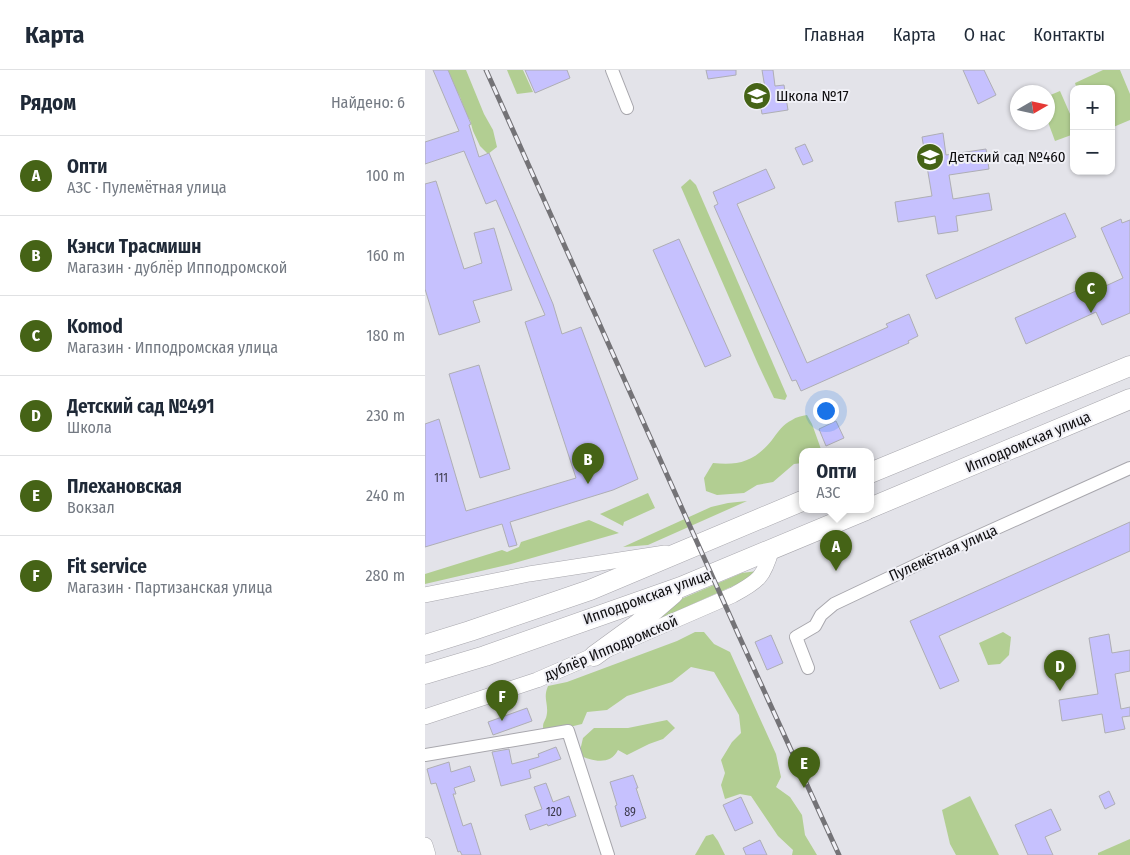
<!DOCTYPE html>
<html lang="ru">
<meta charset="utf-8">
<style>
body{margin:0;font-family:"Fira Sans Condensed",sans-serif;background:#f2f2f3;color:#1f2937}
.controls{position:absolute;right:15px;top:15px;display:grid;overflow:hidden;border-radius:10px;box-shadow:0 1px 4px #0004}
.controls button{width:45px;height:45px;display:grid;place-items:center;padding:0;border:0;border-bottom:1px solid #e0e1e3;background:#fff;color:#1f2937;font:25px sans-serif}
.compass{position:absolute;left:585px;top:15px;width:45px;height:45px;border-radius:50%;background:#fff;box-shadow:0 1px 4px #0004;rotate:81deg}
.you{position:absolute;left:400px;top:340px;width:18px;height:18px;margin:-12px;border:4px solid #fff;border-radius:50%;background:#1a73e8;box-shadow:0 0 0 8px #1a73e833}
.badge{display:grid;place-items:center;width:32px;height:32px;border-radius:50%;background:#456316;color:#fff;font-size:16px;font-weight:700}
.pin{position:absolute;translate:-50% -41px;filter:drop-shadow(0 1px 2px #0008)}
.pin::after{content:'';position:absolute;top:26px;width:18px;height:15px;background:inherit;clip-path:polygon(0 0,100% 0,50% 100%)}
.popup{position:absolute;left:374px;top:378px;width:75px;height:65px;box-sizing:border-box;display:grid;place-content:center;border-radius:10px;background:#fff;filter:drop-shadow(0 1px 4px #0005);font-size:16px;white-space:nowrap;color:#747a83}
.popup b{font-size:19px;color:#1f2937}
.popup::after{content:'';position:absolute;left:50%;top:100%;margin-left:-10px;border:10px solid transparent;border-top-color:#fff}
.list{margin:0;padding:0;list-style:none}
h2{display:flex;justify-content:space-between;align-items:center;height:65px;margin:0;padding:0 20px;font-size:21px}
h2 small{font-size:16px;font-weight:400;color:#747a83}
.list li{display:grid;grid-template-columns:32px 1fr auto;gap:15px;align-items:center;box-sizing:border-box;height:80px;padding:0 20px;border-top:1px solid #e0e1e3}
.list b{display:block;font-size:19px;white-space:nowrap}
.list p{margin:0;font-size:16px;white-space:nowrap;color:#747a83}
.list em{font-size:16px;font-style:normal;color:#747a83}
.map{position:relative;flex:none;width:705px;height:785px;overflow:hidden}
header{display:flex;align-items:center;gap:30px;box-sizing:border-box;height:70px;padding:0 25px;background:#fff;border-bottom:1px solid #e0e1e3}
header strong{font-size:24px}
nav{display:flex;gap:28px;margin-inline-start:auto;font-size:18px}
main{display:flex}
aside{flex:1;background:#fff}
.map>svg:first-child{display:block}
.green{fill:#b2ce92}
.building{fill:#c6c1fe;stroke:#aeaeb4}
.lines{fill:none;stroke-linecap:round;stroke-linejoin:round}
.minor-casing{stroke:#a8a7ad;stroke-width:14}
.tertiary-casing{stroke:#a8a7ad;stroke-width:16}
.trunk-casing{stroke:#a8a7ad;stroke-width:21}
.minor{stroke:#fff;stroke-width:12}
.tertiary{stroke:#fff;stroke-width:15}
.trunk{stroke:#fff;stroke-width:20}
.rail-casing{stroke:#747377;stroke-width:5}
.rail{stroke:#f0f0f6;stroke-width:3;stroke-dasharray:9;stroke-linecap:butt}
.labels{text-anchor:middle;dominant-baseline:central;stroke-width:4;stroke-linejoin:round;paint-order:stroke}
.number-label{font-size:12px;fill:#3c3a4b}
.poi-label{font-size:15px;fill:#0e0d0f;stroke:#f0f0f6;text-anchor:start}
.street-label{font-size:15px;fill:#0e0d0f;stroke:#f0f0f6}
</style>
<header>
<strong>Карта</strong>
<nav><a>Главная</a><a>Карта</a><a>О нас</a><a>Контакты</a></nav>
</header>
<main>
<aside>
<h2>Рядом<small>Найдено: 6</small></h2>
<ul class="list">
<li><span class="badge">A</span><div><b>Опти</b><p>АЗС · Пулемётная улица</p></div><em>100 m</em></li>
<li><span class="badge">B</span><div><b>Кэнси Трасмишн</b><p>Магазин · дублёр Ипподромской</p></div><em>160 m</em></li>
<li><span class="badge">C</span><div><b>Komod</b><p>Магазин · Ипподромская улица</p></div><em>180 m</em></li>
<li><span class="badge">D</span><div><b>Детский сад №491</b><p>Школа</p></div><em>230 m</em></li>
<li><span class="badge">E</span><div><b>Плехановская</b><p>Вокзал</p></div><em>240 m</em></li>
<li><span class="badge">F</span><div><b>Fit service</b><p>Магазин · Партизанская улица</p></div><em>280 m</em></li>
</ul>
</aside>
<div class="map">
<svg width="705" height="785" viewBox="0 0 705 785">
<rect width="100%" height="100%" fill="#e3e3e9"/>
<g class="green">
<polygon points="23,0 41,0 59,44 68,60 72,77 63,84 55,76 48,61 45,50 42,46 35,27 27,12"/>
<polygon points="82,0 98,0 108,22 92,24"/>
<polygon points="678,0 695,0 705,24 705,50 686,58 686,19 652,19 650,13"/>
<polygon points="635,21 649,53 649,64 630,71 623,52 623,26"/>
<polygon points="265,109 271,115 362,326 360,330 349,328 333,294 256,117"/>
<path d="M 382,345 L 387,354 L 397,382 L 377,382 L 377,393 L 369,394 L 348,412 L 332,415 L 319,423 L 292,425 L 281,421 L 279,408 L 288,393 C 314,396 330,391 347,370 C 353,362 358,354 367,350 C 371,347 377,346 382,345 Z"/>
<polygon points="223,423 230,438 199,452 198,456 175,444"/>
<polygon points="322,431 223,475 198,477 286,437 303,433"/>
<polygon points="164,450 194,463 86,494 0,514 0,504 77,480 82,482 94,477 96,472"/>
<polygon points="332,501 317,512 234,549 256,529 317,503"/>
<path d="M 270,562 L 279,562 L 289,574 L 305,582 L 351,684 L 356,707 L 351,717 L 365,727 L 377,745 L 380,765 L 392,785 L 367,785 L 368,780 L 353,766 L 326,726 L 315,724 L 300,729 L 296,715 L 300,703 L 296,690 L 307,672 L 316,663 L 314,645 L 289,602 L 266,597 L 247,612 L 202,626 L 182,640 L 162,642 L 157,654 L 119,663 C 116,651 121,653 122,643 C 123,632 118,628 123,616 L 142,612 L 252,571 Z"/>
<polygon points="578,562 586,567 584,585 575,594 563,595 554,573"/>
<path d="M 242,650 L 250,658 L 238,669 L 224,674 L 202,685 L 193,680 C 185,696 167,691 154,685 L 158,668 L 169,658 L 203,658 Z"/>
<polygon points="545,726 574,785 531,785 525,774 517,740"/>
<polygon points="288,764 293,771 300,785 270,785 281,766"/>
<polygon points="705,769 705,785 673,785 673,783"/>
</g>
<g class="building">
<polygon points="8,0 23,0 46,54 44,55 54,87 64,83 128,234 137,264 156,257 213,409 188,420 85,452 92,475 84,477 77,454 0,477 0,354 14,349 41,441 151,408 100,252 120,245 71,130 61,134 39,81 0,94 0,72 34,61"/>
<polygon points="100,0 142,0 145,8 110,23"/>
<polygon points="281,0 311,0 311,5 283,9"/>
<polygon points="337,0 348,0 350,16 359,15 363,40 337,44 333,19 340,18"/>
<polygon points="538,0 559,0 571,25 553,34"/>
<polygon points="518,63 521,85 561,79 564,99 524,105 528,129 564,123 567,140 531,146 533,161 513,164 510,146 473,152 470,132 507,126 497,67"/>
<polygon points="380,74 388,91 378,95 370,78"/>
<polygon points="341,99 350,118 312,134 382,293 463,257 461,254 484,244 493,266 483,271 484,273 376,321 371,310 367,311 289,136 293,134 288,122"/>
<polygon points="11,111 39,199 57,193 49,163 69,158 87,220 48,231 55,252 14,265 0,219 0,114"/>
<polygon points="640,143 651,167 511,229 501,205"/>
<polygon points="696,149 697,153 705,150 705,243 677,255 671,242 601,274 590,248 660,217 663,224 698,208 676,158"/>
<polygon points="254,169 306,286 280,297 228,180"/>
<polygon points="54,295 85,399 55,408 24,304"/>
<polygon points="411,351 419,368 401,376 394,359"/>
<polygon points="705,452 705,481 514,566 534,611 515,619 485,551"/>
<polygon points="684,564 687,583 705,580 705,601 690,604 696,639 705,637 705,646 697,647 700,659 680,663 677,644 637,651 634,630 673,624 664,568"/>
<polygon points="346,565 358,593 342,600 330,572"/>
<polygon points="102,638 107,651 68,665 63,652"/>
<polygon points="131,677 136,689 104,700 106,708 76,716 67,682 84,679 87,694 114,687 113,684"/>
<polygon points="24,692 26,702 45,696 50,711 29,718 31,724 28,724 38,756 46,753 56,785 37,785 35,781 33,782 11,713 6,714 2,699"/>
<polygon points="208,705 213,718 211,718 221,748 196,757 190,736 192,735 185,712"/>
<polygon points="121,713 128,732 144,726 151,746 123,756 122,754 105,760 100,745 117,739 109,717"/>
<polygon points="684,721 690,734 680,739 674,726"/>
<polygon points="316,727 328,753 310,761 298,735"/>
<polygon points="626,739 636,760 620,767 628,785 603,785 590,755"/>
<polygon points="335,770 342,785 321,785 318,778"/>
</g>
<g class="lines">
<g class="minor-casing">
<g id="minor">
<polyline points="187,0 202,38"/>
<polyline points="383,598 371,567 390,556 396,545 409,534 525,479 705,398"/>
<polyline points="0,685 143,661 183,785"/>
</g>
</g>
<g class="tertiary-casing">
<g id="tertiary">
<polyline points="0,525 104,504 240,483"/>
<path d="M 0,647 L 112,610 L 308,525 C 334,511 339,507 347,478"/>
<polyline points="0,775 3,785"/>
</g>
</g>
<g class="trunk-casing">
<g id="trunk">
<polyline points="445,403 705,296"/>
<polyline points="445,438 705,329"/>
<polyline points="0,575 45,561 165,520 377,431"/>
<polyline points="169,586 213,554 248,524"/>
<polyline points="0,604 60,586 256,517 441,440"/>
</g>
</g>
<use href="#minor" class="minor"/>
<use href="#tertiary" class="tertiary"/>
<use href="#trunk" class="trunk"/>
<g class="rail-casing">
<polyline id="rail" points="61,0 314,566 414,785"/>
</g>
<use href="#rail" class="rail"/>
</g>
<defs>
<g id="school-disc" transform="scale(1.4375)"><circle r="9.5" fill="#456316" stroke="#f0f0f6"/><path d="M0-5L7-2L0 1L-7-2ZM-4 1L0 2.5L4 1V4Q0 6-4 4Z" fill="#fff"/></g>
</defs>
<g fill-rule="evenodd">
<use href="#school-disc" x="332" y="26"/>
<use href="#school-disc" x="505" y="87"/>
</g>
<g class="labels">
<g class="number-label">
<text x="16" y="408">111</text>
<text x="129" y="742">120</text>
<text x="205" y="742">89</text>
</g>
<g class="poi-label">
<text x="351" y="26">Школа №17</text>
<text x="524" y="87">Детский сад №460</text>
</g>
<g class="street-label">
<text transform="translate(603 372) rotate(-23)">Ипподромская улица</text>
<text transform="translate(518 483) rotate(-24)">Пулемётная улица</text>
<text transform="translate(222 527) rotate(-20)">Ипподромская улица</text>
<text transform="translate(186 578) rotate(-23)">дублёр Ипподромской</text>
</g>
</g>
</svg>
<div class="controls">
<button>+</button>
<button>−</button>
</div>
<svg class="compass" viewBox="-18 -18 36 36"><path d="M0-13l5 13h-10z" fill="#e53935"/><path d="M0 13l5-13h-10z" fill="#747a83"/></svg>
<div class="you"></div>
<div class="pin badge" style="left:411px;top:501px">A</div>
<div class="popup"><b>Опти</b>АЗС</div>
<div class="pin badge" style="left:163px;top:414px">B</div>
<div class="pin badge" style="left:666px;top:243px">C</div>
<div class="pin badge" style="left:635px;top:621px">D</div>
<div class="pin badge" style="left:379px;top:718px">E</div>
<div class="pin badge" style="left:77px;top:651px">F</div>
</div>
</main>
